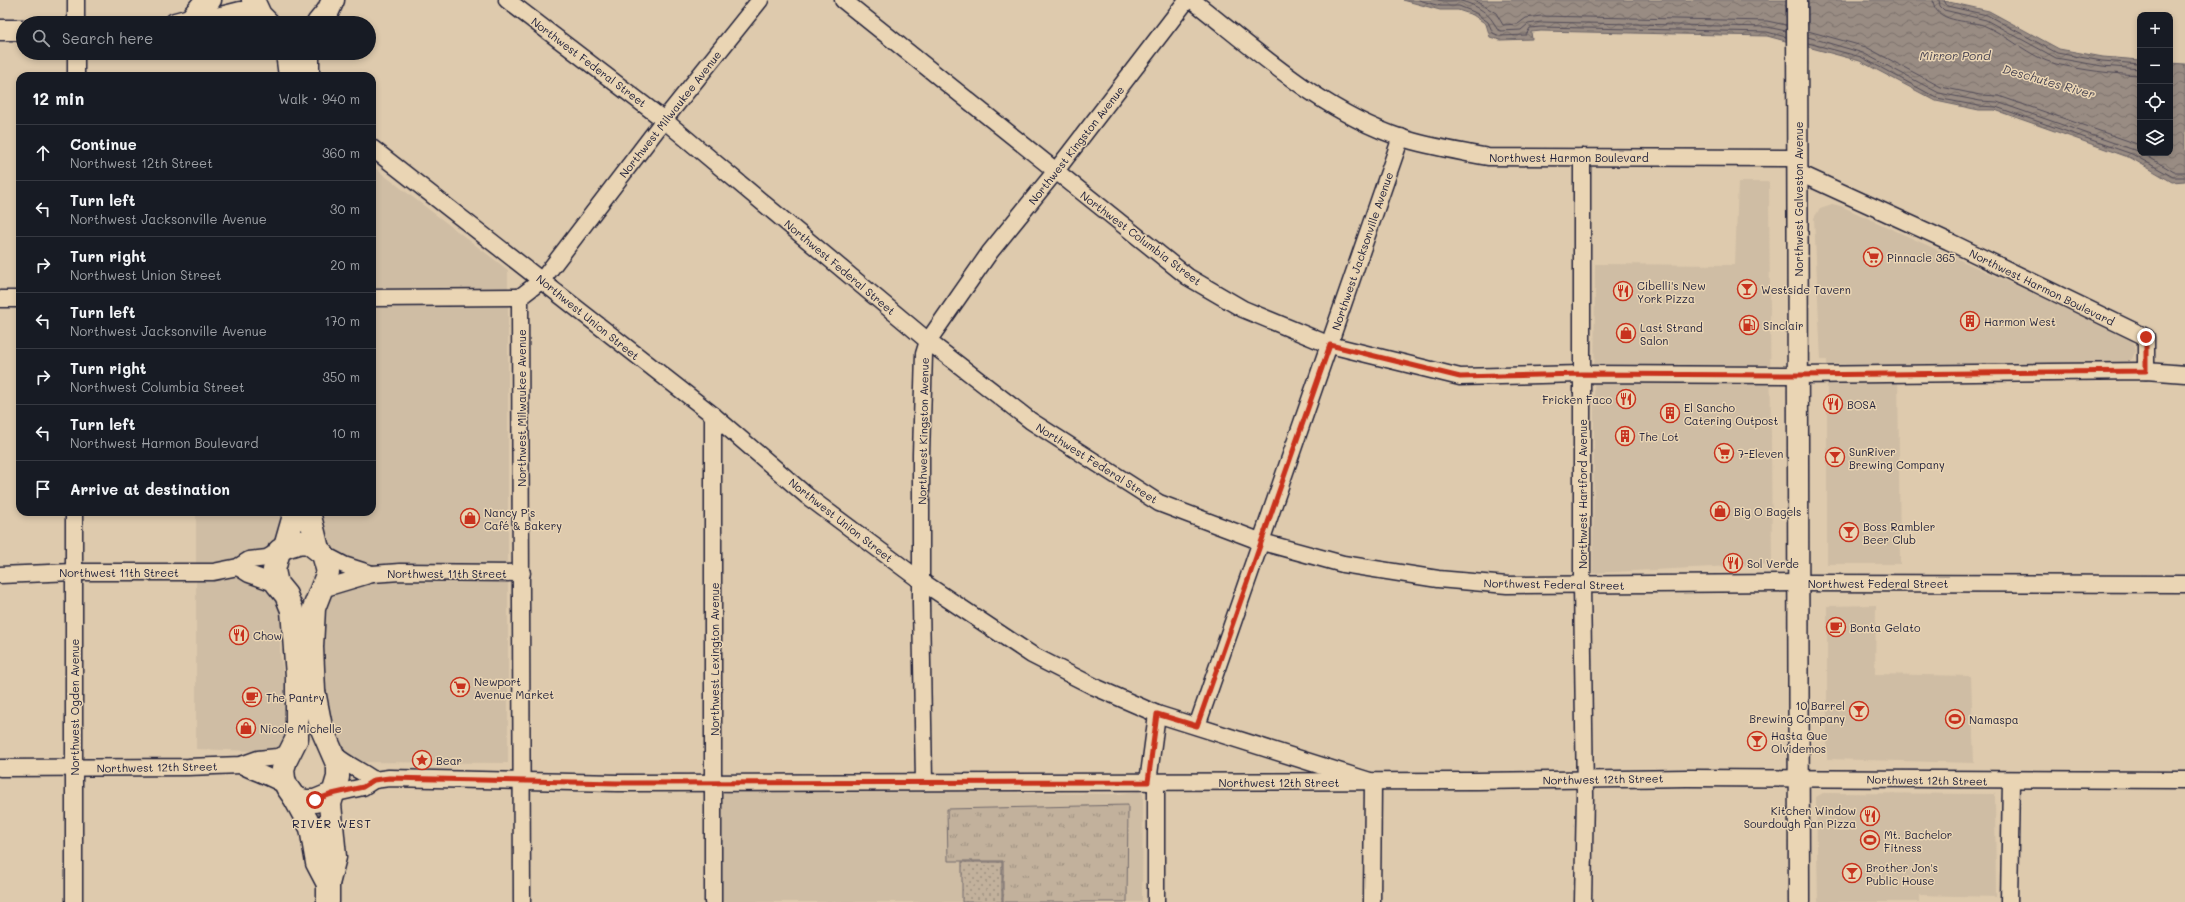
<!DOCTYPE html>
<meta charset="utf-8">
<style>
body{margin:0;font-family:Mali,sans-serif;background:#242831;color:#f1f3f6}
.controls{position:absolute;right:12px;top:12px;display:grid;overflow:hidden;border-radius:8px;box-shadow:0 2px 6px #0003}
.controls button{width:36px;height:36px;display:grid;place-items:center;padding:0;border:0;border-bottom:1px solid #363941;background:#171b24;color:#f1f3f6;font:20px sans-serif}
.stop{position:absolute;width:12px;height:12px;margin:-9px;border:3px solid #c8321e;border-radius:50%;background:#fff}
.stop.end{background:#c8321e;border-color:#fff;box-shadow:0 1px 4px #0008}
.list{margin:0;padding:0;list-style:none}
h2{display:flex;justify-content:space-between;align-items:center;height:52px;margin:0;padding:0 16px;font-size:17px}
h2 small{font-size:13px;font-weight:400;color:#9ea1a6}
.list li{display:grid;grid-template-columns:26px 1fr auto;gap:12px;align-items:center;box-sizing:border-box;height:56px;padding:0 16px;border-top:1px solid #363941}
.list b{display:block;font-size:15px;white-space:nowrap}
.list p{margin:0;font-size:13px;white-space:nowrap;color:#9ea1a6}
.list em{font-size:13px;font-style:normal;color:#9ea1a6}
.icon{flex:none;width:22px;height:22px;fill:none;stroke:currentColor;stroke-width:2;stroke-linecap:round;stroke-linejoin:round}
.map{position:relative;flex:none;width:2185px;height:902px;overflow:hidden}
.search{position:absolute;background:#171b24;box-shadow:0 2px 6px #0003;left:16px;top:16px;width:360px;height:44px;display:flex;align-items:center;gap:10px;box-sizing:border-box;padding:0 14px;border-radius:22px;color:#9ea1a6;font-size:15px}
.panel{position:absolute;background:#171b24;box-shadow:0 2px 6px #0003;left:16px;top:72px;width:360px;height:444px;border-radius:12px}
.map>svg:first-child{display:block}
.built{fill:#cfbda4}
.grass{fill:url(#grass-tufts);stroke:#726a6c}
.park{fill:url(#park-dots);stroke:#726a6c}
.water{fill:url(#water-waves);stroke:#696266}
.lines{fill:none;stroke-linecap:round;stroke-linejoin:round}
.shore{stroke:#524c58;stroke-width:1}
.minor-casing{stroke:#22223b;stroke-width:19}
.tertiary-casing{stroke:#22223b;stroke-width:23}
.secondary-casing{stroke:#22223b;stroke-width:25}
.minor{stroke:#ead5b4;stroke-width:16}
.tertiary{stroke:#ead5b4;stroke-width:20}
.secondary{stroke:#ead5b4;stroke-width:22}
.route{stroke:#c8321e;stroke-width:5}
.labels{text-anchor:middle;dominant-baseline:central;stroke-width:3;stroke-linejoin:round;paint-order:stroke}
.street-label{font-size:11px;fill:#22223b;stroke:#ead5b4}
.poi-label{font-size:11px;fill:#22223b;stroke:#ead5b4;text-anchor:start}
.water-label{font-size:12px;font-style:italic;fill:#464251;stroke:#ead5b4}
.neighbourhood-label{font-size:12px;letter-spacing:1px;fill:#22223b;stroke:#ead5b4}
</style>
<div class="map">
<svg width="2185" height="902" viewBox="0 0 2185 902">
<defs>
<pattern id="grass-tufts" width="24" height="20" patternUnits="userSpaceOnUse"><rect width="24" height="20" fill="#c2b19c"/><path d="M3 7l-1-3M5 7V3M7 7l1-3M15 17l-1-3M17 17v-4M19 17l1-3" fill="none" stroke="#9d9080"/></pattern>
<pattern id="park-dots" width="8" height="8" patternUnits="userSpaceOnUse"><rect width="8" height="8" fill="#c2b19c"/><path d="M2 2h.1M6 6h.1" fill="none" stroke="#9d9080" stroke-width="1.8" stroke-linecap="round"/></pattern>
<pattern id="water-waves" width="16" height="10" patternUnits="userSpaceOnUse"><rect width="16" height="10" fill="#998c83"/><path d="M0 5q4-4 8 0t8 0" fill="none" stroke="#7c726c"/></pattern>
</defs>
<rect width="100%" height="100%" fill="#decaad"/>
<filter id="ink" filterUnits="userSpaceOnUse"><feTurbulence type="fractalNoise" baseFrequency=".025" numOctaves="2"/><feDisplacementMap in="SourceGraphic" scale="8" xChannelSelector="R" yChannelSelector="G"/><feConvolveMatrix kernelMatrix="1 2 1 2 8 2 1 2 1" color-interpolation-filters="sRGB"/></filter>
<g filter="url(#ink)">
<g class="built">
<polygon points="372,166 508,270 508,763 350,762 324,714 321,512 372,512"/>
<polygon points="1738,182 1769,182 1772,564 1593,573 1595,264 1735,265"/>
<polygon points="1832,204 1841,206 2039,296 2132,340 2135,346 2135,352 2132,359 2125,363 1898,365 1900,564 1827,564 1827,360 1821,360 1814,218 1820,208"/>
<polygon points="196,512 280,512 280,654 293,731 282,752 196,749"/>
<polygon points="1876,605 1875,674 1971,676 1974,763 1827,759 1827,606"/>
<polygon points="894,786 953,786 960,792 1119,794 1139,791 1143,794 1142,902 721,902 721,795 727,792 886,791"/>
<polygon points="1823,793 1995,794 1996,897 1919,895 1919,902 1818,902 1816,797"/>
</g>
<polygon class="grass" points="1128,805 1127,902 1003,902 1003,861 948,861 947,809"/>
<rect class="park" x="962" y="862" width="40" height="40"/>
<polygon class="water" points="1403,0 1940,0 1989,11 2059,49 2103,57 2140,60 2140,153 2170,153 2170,63 2185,64 2185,181 2172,182 2131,158 1995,110 1979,110 1936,101 1860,61 1767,36 1541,31 1531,32 1532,39 1500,40 1490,37 1486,24 1473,15 1458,10 1440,10"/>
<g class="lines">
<g class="shore">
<polyline points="1419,0 1440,6 1459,6 1474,12 1488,22 1493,33 1500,36 1526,35 1530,28 1541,27 1767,32 1786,37"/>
<path d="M 1438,0 C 1445,2 1453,0 1461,1 C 1477,5 1491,14 1497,29 L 1501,31 L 1521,30 L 1528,24 L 1541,22 L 1767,27 L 1786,31"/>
<polyline points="1474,0 1496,13 1503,25 1518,24 1526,18 1541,16 1767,21 1786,25"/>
<path d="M 1933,0 C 1934,23 1967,20 1983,25 C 2008,35 2029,57 2056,64 C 2083,70 2112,74 2140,75"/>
<polyline points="1939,0 1940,6 1944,10 1986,20 2056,58 2102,66 2140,69"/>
<polyline points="1944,0 1947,6 1987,15 2057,53 2102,61 2140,64"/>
<polyline points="1808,31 1866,47 1941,87 1980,95 1999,96 2140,145"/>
<polyline points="1808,37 1863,53 1939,93 1980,101 1997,102 2140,152"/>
<polyline points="1808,43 1861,57 1937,98 1979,106 1996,107 2132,154 2173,177 2185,177"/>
<polyline points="2142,153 2174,172 2185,172"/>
</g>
<g class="minor-casing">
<g id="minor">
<polyline points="76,0 76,23"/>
<polyline points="507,0 664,120 928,341 1031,421 1159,503 1262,542 1343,564 1438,579 1507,585 1798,583 2185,584"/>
<polyline points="843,0 1188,277 1243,309 1330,345 1460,377 1582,374 1799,375 2146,371 2185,374"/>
<path d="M 1192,0 C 1257,51 1322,112 1402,138 C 1430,147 1459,151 1488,157 L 1798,158"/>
<polyline points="76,76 76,53"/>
<polyline points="372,148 713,415 807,496 921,581 1032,655 1095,687 1157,714 1373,782 1372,902"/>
<polyline points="1582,157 1582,585 1585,795 1583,902"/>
<polyline points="1799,173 1948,241 2146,337 2146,371"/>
<polyline points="372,298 520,297"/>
<polyline points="0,299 20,299"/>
<polyline points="238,567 249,574 277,584"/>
<polyline points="372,574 400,572 522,573"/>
<polyline points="0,575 74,572 213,572 238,567 249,560 267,558 279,551"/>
<polyline points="322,589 372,574 344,565 323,554"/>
<polyline points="1197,726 1401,137"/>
<path d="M 334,754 C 347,765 360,770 374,780"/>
<path d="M 241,765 C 256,773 272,777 287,787"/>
<polyline points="0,768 188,767 241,765 258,759 277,757 290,753"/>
<polyline points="924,782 921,603 921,454 924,354 928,341 990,252 1055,172 1187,0"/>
<polyline points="1148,782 1157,714"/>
<polyline points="1156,782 1156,902"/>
<polyline points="332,794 363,787 374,780 389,778 617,783 1477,781 1687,778 2185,780"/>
<polyline points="74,902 74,512"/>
<polyline points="522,902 520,297 542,280 664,120 760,0"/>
<polyline points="713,902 713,415"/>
<polyline points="2009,902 2011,781"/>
</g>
</g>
<g class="tertiary-casing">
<g id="tertiary">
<polyline points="1797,0 1799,902"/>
<polyline points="190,19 202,4 211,0"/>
<polyline points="175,23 190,19 209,20 241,12 260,15"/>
<polyline points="0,30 23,30"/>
</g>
</g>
<g class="secondary-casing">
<g id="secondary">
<polyline points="253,0 260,15 268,23"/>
<polyline points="318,23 328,11 333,0"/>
<polyline points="287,53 290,76"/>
<polyline points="308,76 308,53"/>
<polyline points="309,512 318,549"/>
<polyline points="285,547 295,512"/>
<polyline points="294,797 311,828 317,863 328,884"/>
<polyline points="328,902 328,884 335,857 330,804 338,777 338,766 321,727 314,691 312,647 314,608 328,572 323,554 309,543 301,542 285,547 279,551 274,570 277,584 286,595 292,610 297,676 297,738 286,760 283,769 284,779 287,787 294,797 305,801 315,801 332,794"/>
</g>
</g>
<use href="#minor" class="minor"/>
<use href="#tertiary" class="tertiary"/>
<use href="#secondary" class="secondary"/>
</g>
</g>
<g class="lines" filter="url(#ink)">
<polyline class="route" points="315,800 332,794 363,787 374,780 389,778 617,783 1148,782 1157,714 1197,726 1330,345 1460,377 1582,374 1799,375 2146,371 2146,337"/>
</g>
<defs>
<g id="supermarket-ring" transform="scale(1)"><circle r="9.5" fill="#ead5b4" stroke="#c8321e" stroke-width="1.5"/><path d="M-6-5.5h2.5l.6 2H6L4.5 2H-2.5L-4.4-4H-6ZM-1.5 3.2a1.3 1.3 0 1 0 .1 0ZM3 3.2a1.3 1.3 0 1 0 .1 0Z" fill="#c8321e"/></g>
<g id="bar-ring" transform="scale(1)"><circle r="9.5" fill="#ead5b4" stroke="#c8321e" stroke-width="1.5"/><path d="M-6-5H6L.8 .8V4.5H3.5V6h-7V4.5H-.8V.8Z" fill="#c8321e"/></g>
<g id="restaurant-ring" transform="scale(1)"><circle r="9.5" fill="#ead5b4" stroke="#c8321e" stroke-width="1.5"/><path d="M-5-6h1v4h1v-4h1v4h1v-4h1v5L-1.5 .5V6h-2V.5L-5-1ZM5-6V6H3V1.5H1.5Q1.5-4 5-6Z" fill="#c8321e"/></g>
<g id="building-ring" transform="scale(1)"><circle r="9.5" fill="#ead5b4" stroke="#c8321e" stroke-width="1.5"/><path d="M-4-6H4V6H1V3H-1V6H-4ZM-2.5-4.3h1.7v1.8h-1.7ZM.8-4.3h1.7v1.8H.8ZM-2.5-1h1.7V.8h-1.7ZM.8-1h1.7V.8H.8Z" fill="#c8321e"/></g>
<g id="fuel-ring" transform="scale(1)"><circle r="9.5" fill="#ead5b4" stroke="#c8321e" stroke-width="1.5"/><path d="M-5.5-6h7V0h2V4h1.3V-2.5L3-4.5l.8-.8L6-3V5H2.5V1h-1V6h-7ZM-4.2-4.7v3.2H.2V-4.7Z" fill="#c8321e"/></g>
<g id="shop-ring" transform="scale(1)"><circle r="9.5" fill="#ead5b4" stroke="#c8321e" stroke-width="1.5"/><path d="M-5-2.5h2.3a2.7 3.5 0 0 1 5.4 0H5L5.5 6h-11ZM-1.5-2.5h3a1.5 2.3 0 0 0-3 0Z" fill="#c8321e"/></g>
<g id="cafe-ring" transform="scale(1)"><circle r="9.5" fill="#ead5b4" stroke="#c8321e" stroke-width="1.5"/><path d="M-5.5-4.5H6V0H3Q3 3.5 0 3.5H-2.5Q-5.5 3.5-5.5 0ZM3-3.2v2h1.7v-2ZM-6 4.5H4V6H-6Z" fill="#c8321e"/></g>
<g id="stadium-ring" transform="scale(1)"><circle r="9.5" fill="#ead5b4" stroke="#c8321e" stroke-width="1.5"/><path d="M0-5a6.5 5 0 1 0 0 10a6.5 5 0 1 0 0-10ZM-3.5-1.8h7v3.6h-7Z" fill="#c8321e"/></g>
<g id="sight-ring" transform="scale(1)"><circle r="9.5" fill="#ead5b4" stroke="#c8321e" stroke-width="1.5"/><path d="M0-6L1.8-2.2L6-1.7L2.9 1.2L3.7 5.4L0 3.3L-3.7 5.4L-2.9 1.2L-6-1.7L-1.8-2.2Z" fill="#c8321e"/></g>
</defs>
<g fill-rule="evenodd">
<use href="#supermarket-ring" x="1873" y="257"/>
<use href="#bar-ring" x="1747" y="289"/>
<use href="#restaurant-ring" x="1623" y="291"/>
<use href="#building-ring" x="1970" y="321"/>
<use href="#fuel-ring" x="1749" y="325"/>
<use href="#shop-ring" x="1626" y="333"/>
<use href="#restaurant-ring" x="1626" y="399"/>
<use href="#restaurant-ring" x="1833" y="404"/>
<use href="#building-ring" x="1670" y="413"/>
<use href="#building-ring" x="1625" y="436"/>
<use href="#supermarket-ring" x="1724" y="453"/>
<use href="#bar-ring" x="1835" y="457"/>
<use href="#shop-ring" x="1720" y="511"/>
<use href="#shop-ring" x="470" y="518"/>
<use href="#bar-ring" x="1849" y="532"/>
<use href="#restaurant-ring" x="1733" y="563"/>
<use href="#cafe-ring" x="1836" y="627"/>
<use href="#restaurant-ring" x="239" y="635"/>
<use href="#supermarket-ring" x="460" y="687"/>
<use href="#cafe-ring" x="252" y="697"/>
<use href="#bar-ring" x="1859" y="711"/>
<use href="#stadium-ring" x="1955" y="719"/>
<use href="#shop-ring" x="246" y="728"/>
<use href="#bar-ring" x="1757" y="741"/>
<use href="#sight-ring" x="422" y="760"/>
<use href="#restaurant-ring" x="1870" y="816"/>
<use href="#stadium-ring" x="1870" y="840"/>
<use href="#bar-ring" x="1852" y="873"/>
</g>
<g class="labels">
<g class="street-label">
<text transform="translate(589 62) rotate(37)">Northwest Federal Street</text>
<text transform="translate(670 114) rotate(-52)">Northwest Milwaukee Avenue</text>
<text transform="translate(1076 145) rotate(-52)">Northwest Kingston Avenue</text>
<text x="1569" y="157">Northwest Harmon Boulevard</text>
<text transform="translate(1798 199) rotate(-90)">Northwest Galveston Avenue</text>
<text transform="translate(1141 238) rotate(37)">Northwest Columbia Street</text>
<text transform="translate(1362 251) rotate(-71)">Northwest Jacksonville Avenue</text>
<text transform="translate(840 267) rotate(40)">Northwest Federal Street</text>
<text transform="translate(2042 287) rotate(26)">Northwest Harmon Boulevard</text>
<text transform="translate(588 317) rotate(39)">Northwest Union Street</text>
<text transform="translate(521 408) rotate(-90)">Northwest Milwaukee Avenue</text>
<text transform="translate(923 431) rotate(-89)">Northwest Kingston Avenue</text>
<text transform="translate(1097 463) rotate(32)">Northwest Federal Street</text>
<text transform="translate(1582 494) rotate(-90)">Northwest Hartford Avenue</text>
<text transform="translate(841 520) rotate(38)">Northwest Union Street</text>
<text x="119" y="572">Northwest 11th Street</text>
<text x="447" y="573">Northwest 11th Street</text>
<text x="1878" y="583">Northwest Federal Street</text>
<text transform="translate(1554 584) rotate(1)">Northwest Federal Street</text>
<text transform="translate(714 659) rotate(-90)">Northwest Lexington Avenue</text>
<text transform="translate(74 707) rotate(-90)">Northwest Ogden Avenue</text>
<text transform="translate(157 767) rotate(-1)">Northwest 12th Street</text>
<text transform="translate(1603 779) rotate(-1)">Northwest 12th Street</text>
<text transform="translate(1927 780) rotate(1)">Northwest 12th Street</text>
<text x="1279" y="782">Northwest 12th Street</text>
</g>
<g class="poi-label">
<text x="1887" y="257">Pinnacle 365</text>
<text x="1637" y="285">Cibelli's New<tspan x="1637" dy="13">York Pizza</tspan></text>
<text x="1761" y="289">Westside Tavern</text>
<text x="1984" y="321">Harmon West</text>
<text x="1763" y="325">Sinclair</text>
<text x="1640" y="327">Last Strand<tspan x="1640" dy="13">Salon</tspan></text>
<text x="1612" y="399" text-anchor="end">Fricken Faco</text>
<text x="1847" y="404">BOSA</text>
<text x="1684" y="407">El Sancho<tspan x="1684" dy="13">Catering Outpost</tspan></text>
<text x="1639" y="436">The Lot</text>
<text x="1849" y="451">SunRiver<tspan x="1849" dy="13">Brewing Company</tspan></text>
<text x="1738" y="453">7-Eleven</text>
<text x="1734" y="511">Big O Bagels</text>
<text x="484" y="512">Nancy P's<tspan x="484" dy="13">Café &amp; Bakery</tspan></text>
<text x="1863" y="526">Boss Rambler<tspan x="1863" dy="13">Beer Club</tspan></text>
<text x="1747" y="563">Sol Verde</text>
<text x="1850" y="627">Bonta Gelato</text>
<text x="253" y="635">Chow</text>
<text x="474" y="681">Newport<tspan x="474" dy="13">Avenue Market</tspan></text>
<text x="266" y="697">The Pantry</text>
<text x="1845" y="705" text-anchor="end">10 Barrel<tspan x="1845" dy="13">Brewing Company</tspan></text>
<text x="1969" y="719">Namaspa</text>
<text x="260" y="728">Nicole Michelle</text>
<text x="1771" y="735">Hasta Que<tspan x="1771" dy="13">Olvidemos</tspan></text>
<text x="436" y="760">Bear</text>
<text x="1856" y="810" text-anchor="end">Kitchen Window<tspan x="1856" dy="13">Sourdough Pan Pizza</tspan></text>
<text x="1884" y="834">Mt. Bachelor<tspan x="1884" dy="13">Fitness</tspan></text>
<text x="1866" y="867">Brother Jon's<tspan x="1866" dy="13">Public House</tspan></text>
</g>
<g class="water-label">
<text x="1955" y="55">Mirror Pond</text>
<text transform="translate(2049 81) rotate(16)">Deschutes River</text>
</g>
<g class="neighbourhood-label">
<text x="332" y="823">RIVER WEST</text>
</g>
</g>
</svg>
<div class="controls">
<button>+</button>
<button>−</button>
<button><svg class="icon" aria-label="locate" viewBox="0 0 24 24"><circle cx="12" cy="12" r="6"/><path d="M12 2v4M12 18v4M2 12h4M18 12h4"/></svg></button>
<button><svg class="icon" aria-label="layers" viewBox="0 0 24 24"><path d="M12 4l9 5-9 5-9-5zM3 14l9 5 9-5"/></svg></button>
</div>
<div class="stop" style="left:315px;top:800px"></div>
<div class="stop end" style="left:2146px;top:337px"></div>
<div class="search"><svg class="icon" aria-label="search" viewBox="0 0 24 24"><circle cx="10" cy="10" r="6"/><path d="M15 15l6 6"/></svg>Search here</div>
<section class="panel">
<h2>12 min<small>Walk · 940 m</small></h2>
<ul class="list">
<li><svg class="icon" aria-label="ahead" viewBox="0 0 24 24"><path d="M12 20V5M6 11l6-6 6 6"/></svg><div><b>Continue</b><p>Northwest 12th Street</p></div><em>360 m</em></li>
<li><svg class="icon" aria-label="left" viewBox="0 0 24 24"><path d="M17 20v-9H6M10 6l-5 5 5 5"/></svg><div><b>Turn left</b><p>Northwest Jacksonville Avenue</p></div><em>30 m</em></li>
<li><svg class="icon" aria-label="right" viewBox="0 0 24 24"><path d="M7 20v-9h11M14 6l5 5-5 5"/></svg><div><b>Turn right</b><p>Northwest Union Street</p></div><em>20 m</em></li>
<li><svg class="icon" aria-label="left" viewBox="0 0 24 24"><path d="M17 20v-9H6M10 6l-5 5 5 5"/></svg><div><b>Turn left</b><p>Northwest Jacksonville Avenue</p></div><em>170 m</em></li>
<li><svg class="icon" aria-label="right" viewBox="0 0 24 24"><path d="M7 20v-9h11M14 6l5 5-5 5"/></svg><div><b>Turn right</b><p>Northwest Columbia Street</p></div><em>350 m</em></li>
<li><svg class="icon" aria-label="left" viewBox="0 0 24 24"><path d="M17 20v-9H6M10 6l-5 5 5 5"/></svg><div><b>Turn left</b><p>Northwest Harmon Boulevard</p></div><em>10 m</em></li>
<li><svg class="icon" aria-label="arrive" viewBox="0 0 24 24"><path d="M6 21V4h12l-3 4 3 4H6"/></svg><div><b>Arrive at destination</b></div></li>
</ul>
</section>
</div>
